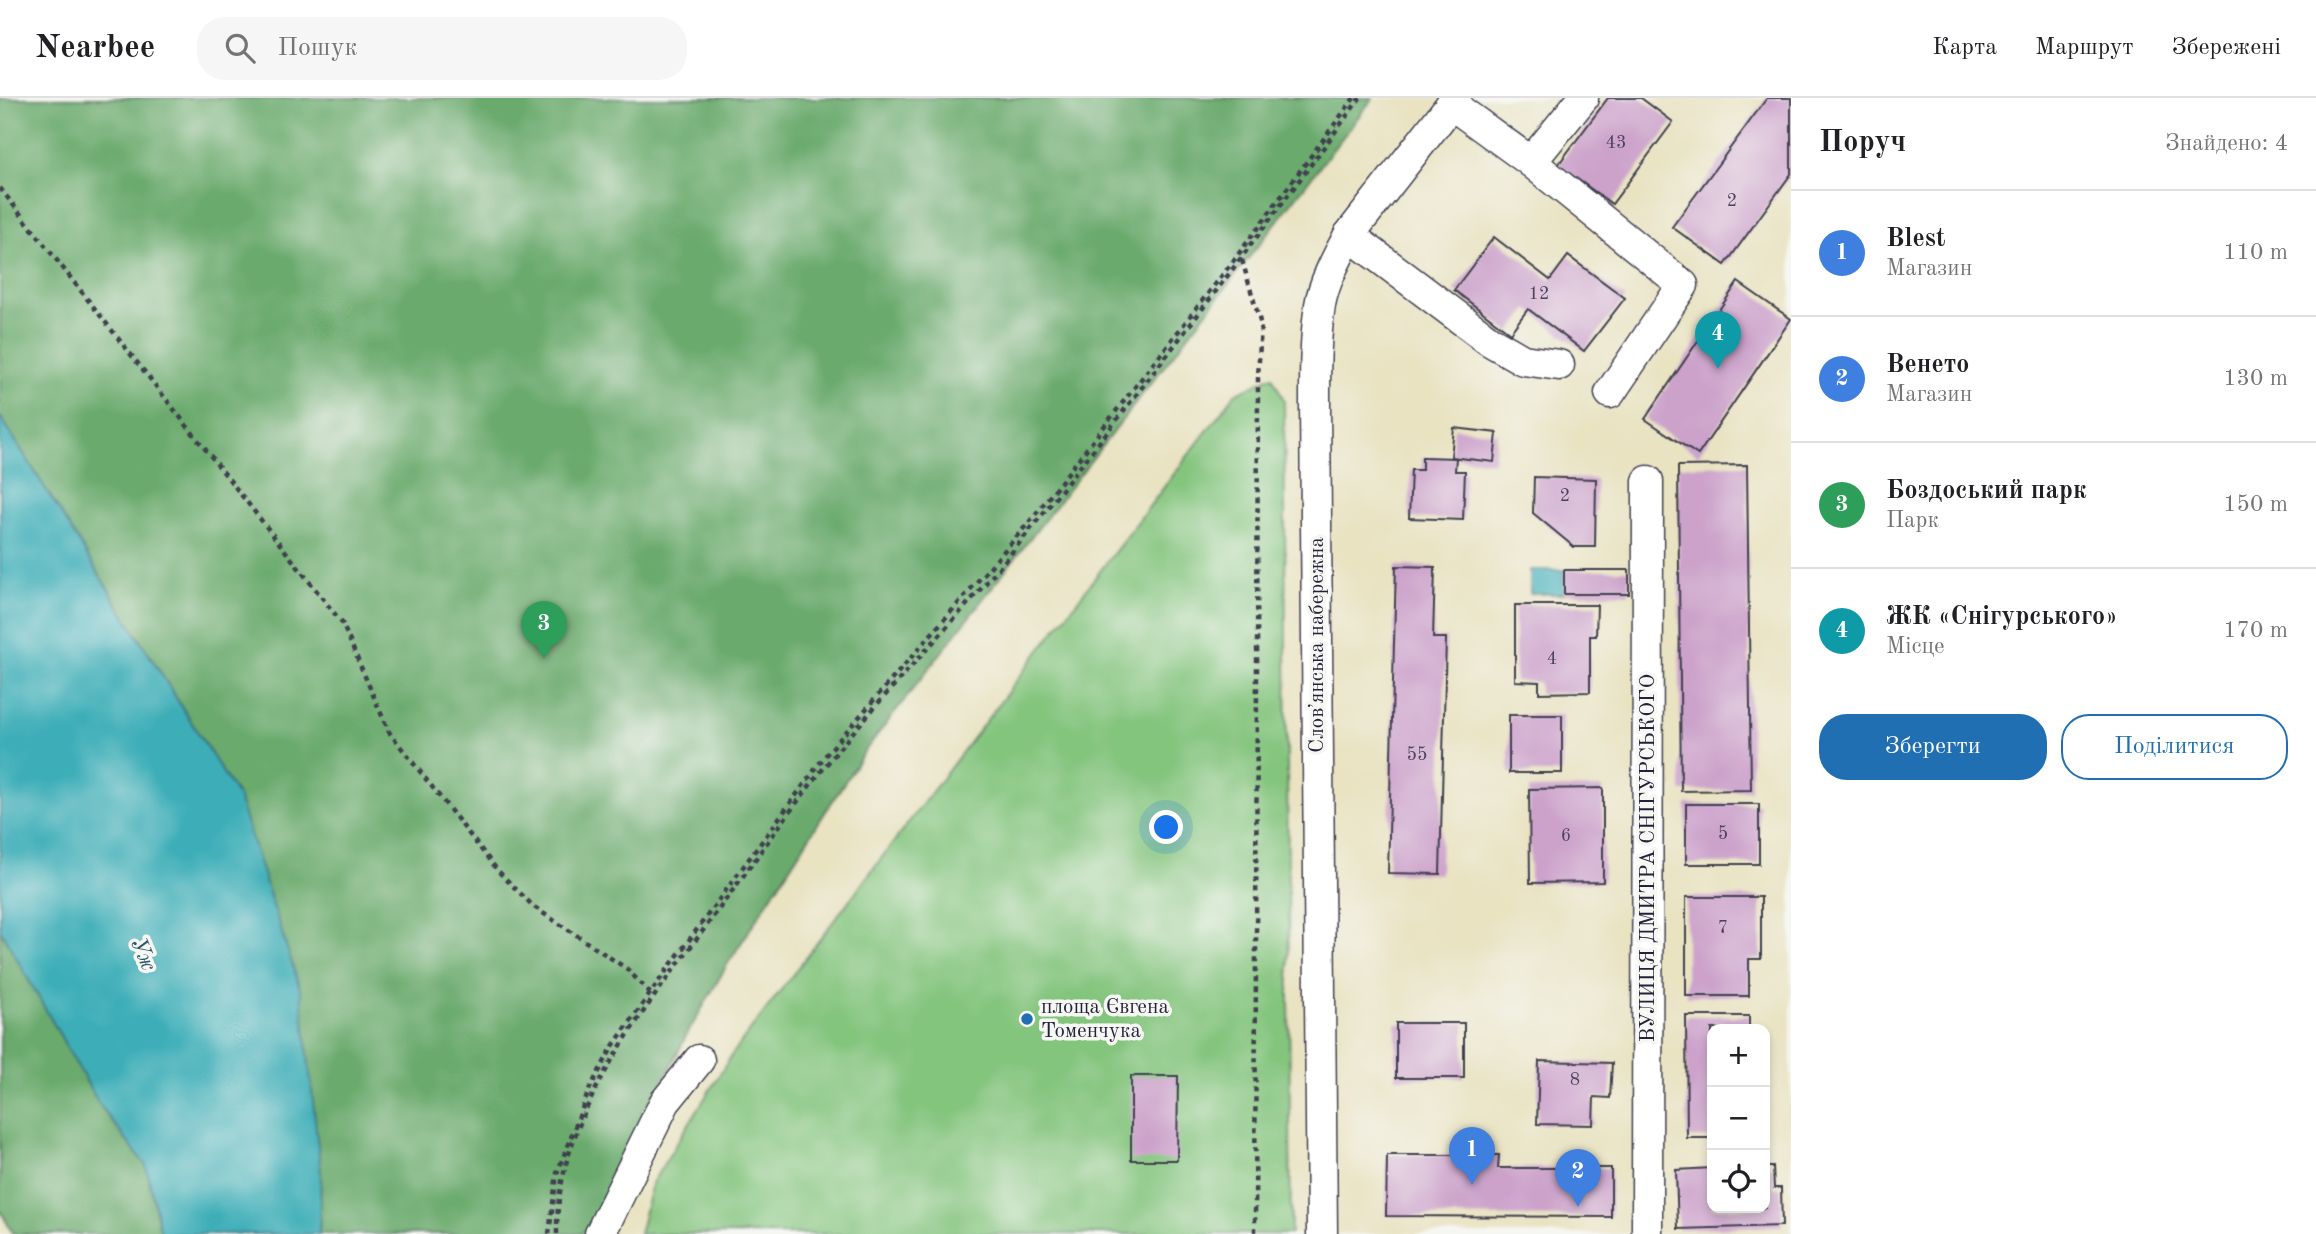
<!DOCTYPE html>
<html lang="uk">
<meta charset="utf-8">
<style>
body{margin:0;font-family:"Old Standard TT",serif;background:#f6f6f6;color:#202124}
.controls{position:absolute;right:21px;bottom:21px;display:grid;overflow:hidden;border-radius:14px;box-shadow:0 4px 10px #0003}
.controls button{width:63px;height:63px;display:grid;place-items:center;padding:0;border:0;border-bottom:2px solid #e0e0e0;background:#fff;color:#202124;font:35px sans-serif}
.you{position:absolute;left:1167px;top:730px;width:24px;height:24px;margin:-18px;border:5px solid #fff;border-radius:50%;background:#1a73e8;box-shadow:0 0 0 10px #1a73e833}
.badge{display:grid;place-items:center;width:46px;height:46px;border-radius:50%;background:#1f6fb2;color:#fff;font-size:23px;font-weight:700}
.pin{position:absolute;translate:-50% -58px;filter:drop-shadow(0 2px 4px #0008)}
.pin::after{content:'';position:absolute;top:37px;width:24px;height:21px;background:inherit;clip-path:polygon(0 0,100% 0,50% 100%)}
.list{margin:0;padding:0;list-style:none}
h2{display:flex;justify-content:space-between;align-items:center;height:91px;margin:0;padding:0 28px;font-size:30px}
h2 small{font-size:23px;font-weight:400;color:#757577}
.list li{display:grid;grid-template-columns:46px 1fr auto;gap:21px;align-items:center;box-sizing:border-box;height:126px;padding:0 28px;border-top:2px solid #e0e0e0}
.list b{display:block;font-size:26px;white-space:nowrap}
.list p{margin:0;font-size:23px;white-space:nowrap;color:#757577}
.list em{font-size:23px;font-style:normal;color:#757577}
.actions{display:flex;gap:14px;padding:21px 28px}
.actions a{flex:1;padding:16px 0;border:2px solid #1f6fb2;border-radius:28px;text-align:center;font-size:24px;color:#1f6fb2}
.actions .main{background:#1f6fb2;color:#fff}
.icon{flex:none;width:38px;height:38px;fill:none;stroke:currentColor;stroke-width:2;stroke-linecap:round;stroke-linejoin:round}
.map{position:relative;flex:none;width:1791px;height:1136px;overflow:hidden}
header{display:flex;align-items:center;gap:42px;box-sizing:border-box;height:98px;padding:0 35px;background:#fff;border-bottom:2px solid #e0e0e0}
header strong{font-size:33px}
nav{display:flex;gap:38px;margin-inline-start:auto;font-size:24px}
.search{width:490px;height:63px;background:#f6f6f6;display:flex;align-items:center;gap:18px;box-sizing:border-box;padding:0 24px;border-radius:28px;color:#757577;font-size:26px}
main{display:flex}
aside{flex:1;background:#fff}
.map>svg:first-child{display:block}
.green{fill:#84c57e;stroke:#53745c;stroke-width:2}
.forest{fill:#6baa6d;stroke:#466654;stroke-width:2}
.water{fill:#3daeb8;stroke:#30687a;stroke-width:2}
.building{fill:#cca2cb}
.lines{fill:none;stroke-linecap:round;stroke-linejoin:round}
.minor-casing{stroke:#403f4f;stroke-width:33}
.path{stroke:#403f4f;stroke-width:4.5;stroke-dasharray:5 5;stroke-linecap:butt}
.minor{stroke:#fff;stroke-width:30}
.poi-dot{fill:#1f6fb2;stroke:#f6f6f2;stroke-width:2.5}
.labels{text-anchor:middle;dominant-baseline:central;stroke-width:7;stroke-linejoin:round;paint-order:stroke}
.number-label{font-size:18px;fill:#4c425f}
.street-label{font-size:21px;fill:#22223b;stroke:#f6f6f2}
.poi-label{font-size:21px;fill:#22223b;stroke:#f6f6f2;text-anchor:start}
.water-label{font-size:23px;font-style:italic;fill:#2d5a6d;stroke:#f6f6f2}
</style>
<header>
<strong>Nearbee</strong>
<div class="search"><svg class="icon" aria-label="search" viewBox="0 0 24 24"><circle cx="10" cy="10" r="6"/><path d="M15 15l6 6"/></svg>Пошук</div>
<nav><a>Карта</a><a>Маршрут</a><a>Збережені</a></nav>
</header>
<main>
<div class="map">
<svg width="1791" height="1136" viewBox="0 0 1791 1136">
<rect width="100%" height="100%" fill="#f6f6f2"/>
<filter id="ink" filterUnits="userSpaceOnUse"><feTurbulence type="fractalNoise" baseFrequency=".0143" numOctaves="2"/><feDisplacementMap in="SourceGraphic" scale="14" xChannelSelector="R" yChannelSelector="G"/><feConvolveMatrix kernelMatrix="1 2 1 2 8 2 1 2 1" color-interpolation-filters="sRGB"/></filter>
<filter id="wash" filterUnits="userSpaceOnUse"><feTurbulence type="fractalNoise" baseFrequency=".00686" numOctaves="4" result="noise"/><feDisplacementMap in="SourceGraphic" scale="28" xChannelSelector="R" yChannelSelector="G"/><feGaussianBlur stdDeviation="1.57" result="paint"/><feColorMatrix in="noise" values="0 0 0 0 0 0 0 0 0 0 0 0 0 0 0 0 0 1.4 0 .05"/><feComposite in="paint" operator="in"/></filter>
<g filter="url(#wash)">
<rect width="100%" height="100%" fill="#e9e3c2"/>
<polygon class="green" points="1272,278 1284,302 1291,1136 639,1136 652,1085 733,955 1235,296"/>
<g class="forest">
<polygon points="0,0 1373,0 864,654 727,867 685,940 596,1122 581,1136 319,1136 321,1075 238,699 0,318"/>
<polygon points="0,831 99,1006 146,1068 161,1136 13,1136 0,1112"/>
</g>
<g class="water">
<polygon points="0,318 238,699 301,894 321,1075 319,1136 161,1136 146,1068 99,1006 0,831"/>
<rect x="1530" y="472" width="34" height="24"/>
</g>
<g id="blocks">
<g class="building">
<polygon points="1608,0 1641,0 1673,24 1612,106 1558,67"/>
<polygon points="1767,0 1791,0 1791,76 1725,167 1672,129"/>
<polygon points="1494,139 1550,182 1568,158 1625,200 1584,253 1528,211 1510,235 1454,192"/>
<polygon points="1738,184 1791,221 1698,357 1645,321"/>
<polygon points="1454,330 1497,335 1494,364 1451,359"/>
<polygon points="1422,359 1456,360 1455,373 1465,373 1463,422 1409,420 1411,372 1422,372"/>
<polygon points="1747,367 1751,692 1681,693 1678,368"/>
<polygon points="1534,379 1596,381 1595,449 1574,449 1533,415"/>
<polygon points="1396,468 1435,469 1433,540 1446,540 1440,776 1388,775"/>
<rect x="1564" y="472" width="65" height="24"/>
<polygon points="1515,507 1597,507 1596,538 1590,538 1590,594 1539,595 1539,584 1515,583"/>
<rect x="1509" y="617" width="53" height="58"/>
<polygon points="1603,690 1603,784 1530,785 1529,691"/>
<rect x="1686" y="706" width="73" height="60"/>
<polygon points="1686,799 1761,799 1761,861 1749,861 1749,898 1686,898"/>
<polygon points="1686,918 1749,918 1749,931 1712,931 1712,1040 1687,1040"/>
<rect x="1396" y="925" width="68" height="55"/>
<polygon points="1539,963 1612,965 1610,1000 1594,999 1593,1027 1537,1026"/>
<polygon points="1131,978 1178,978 1177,1062 1131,1062"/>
<polygon points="1387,1057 1499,1057 1498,1070 1611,1070 1611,1119 1386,1118"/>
<polygon points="1765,1069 1773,1069 1774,1090 1781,1090 1782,1128 1678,1131 1676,1072 1712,1070 1712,1110 1765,1110"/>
</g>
</g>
</g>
<g filter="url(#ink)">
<use href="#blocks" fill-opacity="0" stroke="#403f4f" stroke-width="2"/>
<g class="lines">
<g class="minor-casing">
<g id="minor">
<polyline points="1451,6 1531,64 1683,187 1610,295"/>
<polyline points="1531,64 1583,0"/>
<polyline points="1349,137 1490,243 1523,262 1559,267"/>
<polyline points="600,1136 665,1004 699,962"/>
<path d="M 1322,1136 L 1315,305 C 1315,273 1315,239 1320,207 C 1324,183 1338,158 1349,137 L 1456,0"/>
<polyline points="1647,1136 1648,383"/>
</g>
</g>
<g class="path">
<polyline points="0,90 342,525 389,634 498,773 534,809 627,871 651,896"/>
<polyline points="1242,162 1261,227 1258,280 1255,1136"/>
<polyline points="549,1136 557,1075 590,990 613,948 661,880 825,658 1031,422 1234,162 1354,0"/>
<path d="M 557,1136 C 555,1017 646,910 713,819 C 752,767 789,712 831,661 C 891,586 961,518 1021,443 C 1137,298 1250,150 1360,0"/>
</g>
<use href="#minor" class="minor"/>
</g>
</g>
<circle class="poi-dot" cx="1027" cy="921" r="7"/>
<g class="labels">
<g class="number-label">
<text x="1616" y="45">43</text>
<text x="1732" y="103">2</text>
<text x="1539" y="196">12</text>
<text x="1565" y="398">2</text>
<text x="1552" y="561">4</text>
<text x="1417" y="657">55</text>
<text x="1723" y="736">5</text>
<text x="1566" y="738">6</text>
<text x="1723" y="830">7</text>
<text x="1575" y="982">8</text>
</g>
<g class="street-label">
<text transform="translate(1317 547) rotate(-90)">Словʼянська набережна</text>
<text transform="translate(1648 760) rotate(-90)">ВУЛИЦЯ ДМИТРА СНІГУРСЬКОГО</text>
</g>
<g class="poi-label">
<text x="1041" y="909">площа Євгена<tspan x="1041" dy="24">Томенчука</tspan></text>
</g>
<g class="water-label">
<text transform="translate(143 856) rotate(67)">Уж</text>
</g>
</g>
</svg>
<div class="controls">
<button>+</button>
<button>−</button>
<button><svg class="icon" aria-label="locate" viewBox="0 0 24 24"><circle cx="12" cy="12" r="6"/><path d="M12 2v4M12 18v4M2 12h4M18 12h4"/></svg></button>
</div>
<div class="you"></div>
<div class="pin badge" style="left:1472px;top:1087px;background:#3f7fe0">1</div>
<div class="pin badge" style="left:1578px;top:1109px;background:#3f7fe0">2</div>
<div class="pin badge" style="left:544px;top:561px;background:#2e9e5b">3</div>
<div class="pin badge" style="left:1718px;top:271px;background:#0f9aa8">4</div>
</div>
<aside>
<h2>Поруч<small>Знайдено: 4</small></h2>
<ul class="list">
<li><span class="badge" style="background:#3f7fe0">1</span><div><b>Blest</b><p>Магазин</p></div><em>110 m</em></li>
<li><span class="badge" style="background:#3f7fe0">2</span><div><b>Венето</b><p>Магазин</p></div><em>130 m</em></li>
<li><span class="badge" style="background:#2e9e5b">3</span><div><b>Боздоський парк</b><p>Парк</p></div><em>150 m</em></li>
<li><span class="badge" style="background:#0f9aa8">4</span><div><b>ЖК «Снігурського»</b><p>Місце</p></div><em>170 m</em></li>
</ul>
<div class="actions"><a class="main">Зберегти</a><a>Поділитися</a></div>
</aside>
</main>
